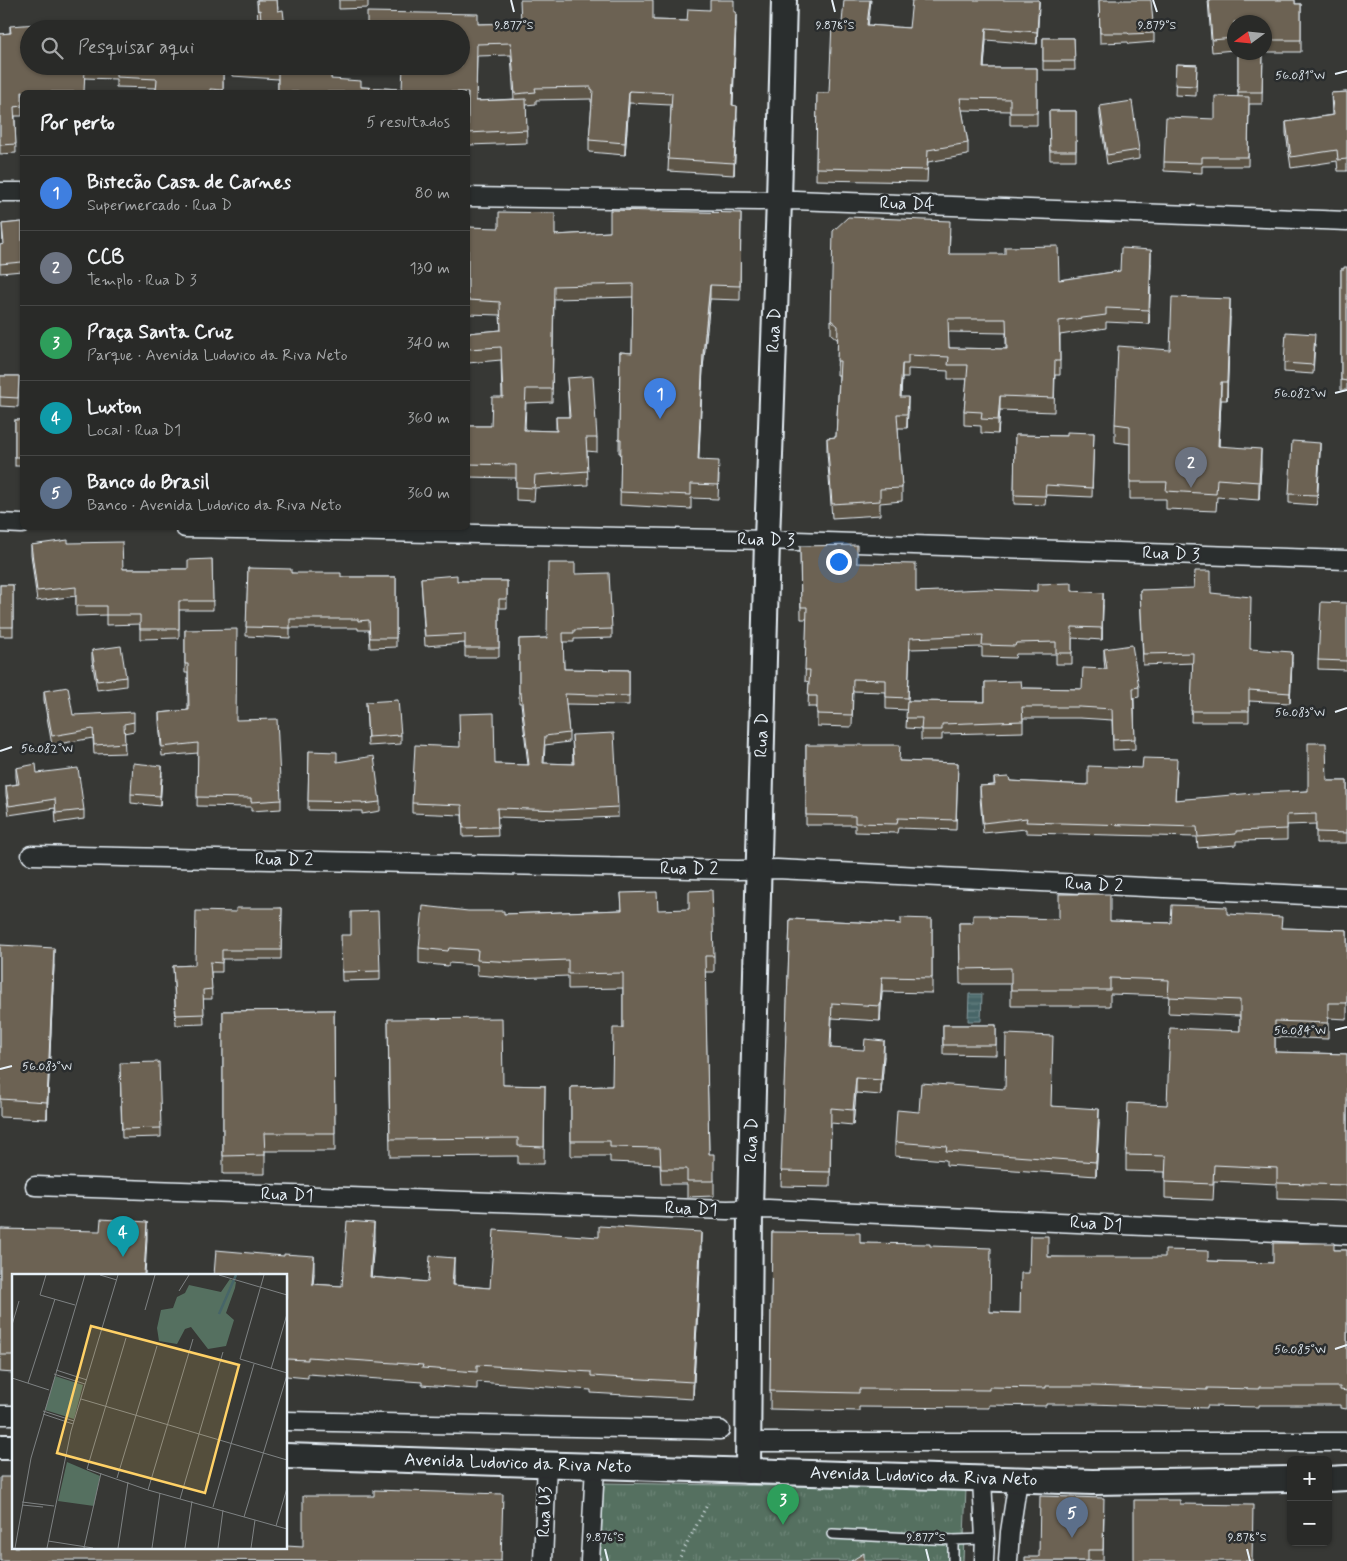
<!DOCTYPE html>
<html lang="pt">
<meta charset="utf-8">
<style>
body{margin:0;font-family:Mynerve,sans-serif;background:#353634;color:#f1f3f6}
.controls{position:absolute;right:15px;bottom:15px;display:grid;overflow:hidden;border-radius:8px;box-shadow:0 1px 4px #0004}
.controls button{width:45px;height:45px;display:grid;place-items:center;padding:0;border:0;border-bottom:1px solid #454645;background:#292a28;color:#f1f3f6;font:25px sans-serif}
.compass{position:absolute;left:1227px;top:15px;width:45px;height:45px;border-radius:50%;background:#292a28;box-shadow:0 1px 4px #0004;rotate:255deg}
.you{position:absolute;left:838px;top:561px;width:18px;height:18px;margin:-12px;border:4px solid #fff;border-radius:50%;background:#1a73e8;box-shadow:0 0 0 8px #1a73e833}
.badge{display:grid;place-items:center;width:32px;height:32px;border-radius:50%;background:#ffd166;color:#fff;font-size:16px;font-weight:700}
.pin{position:absolute;translate:-50% -41px;filter:drop-shadow(0 1px 2px #0008)}
.pin::after{content:'';position:absolute;top:26px;width:18px;height:15px;background:inherit;clip-path:polygon(0 0,100% 0,50% 100%)}
.list{margin:0;padding:0;list-style:none}
h2{display:flex;justify-content:space-between;align-items:center;height:65px;margin:0;padding:0 20px;font-size:21px}
h2 small{font-size:16px;font-weight:400;color:#a5a7a8}
.list li{display:grid;grid-template-columns:32px 1fr auto;gap:15px;align-items:center;box-sizing:border-box;height:75px;padding:0 20px;border-top:1px solid #454645}
.list b{display:block;font-size:19px;white-space:nowrap}
.list p{margin:0;font-size:16px;white-space:nowrap;color:#a5a7a8}
.list em{font-size:16px;font-style:normal;color:#a5a7a8}
.icon{flex:none;width:28px;height:28px;fill:none;stroke:currentColor;stroke-width:2;stroke-linecap:round;stroke-linejoin:round}
.map{position:relative;flex:none;width:1347px;height:1561px;overflow:hidden}
.search{position:absolute;background:#292a28;box-shadow:0 1px 4px #0004;left:20px;top:20px;width:450px;height:55px;display:flex;align-items:center;gap:12px;box-sizing:border-box;padding:0 18px;border-radius:28px;color:#a5a7a8;font-size:19px}
.panel{position:absolute;background:#292a28;box-shadow:0 1px 4px #0004;left:20px;top:90px;width:450px;height:440px;border-radius:8px}
.map>svg:first-child{display:block}
.park{fill:url(#park-tufts);stroke:#9eb0ac}
.water{fill:url(#water-rules);stroke:#879da2}
.lines{fill:none;stroke-linecap:round;stroke-linejoin:round}
.lane-casing{stroke:#e8f1f8;stroke-width:12}
.street-casing{stroke:#e8f1f8;stroke-width:21}
.secondary-casing{stroke:#e8f1f8;stroke-width:28}
.path{stroke:#e8f1f8;stroke-width:3;stroke-dasharray:1 4;stroke-linecap:butt}
.lane{stroke:#2a2d2e;stroke-width:9}
.street{stroke:#2a2d2e;stroke-width:18}
.secondary{stroke:#2a2d2e;stroke-width:24}
.wall{fill:#5d5447;stroke:#e8f1f8;fill-rule:evenodd}
.shaded-wall{fill:#4c453a;stroke:#e8f1f8}
.building{fill:#6c6253;stroke:#e8f1f8;fill-rule:evenodd}
.ticks{fill:none;stroke:#e8f1f8;stroke-width:2}
.labels{text-anchor:middle;dominant-baseline:central;stroke-width:5;stroke-linejoin:round;paint-order:stroke}
.street-label{font-size:18px;fill:#e8f1f8;stroke:#2a2d2e}
.inset-river{fill:none;stroke:#476568;stroke-width:2.5}
.inset-road{fill:none;stroke:#7e8283;stroke-width:1}
.view{fill:#ffd166;fill-opacity:0.15;stroke:#ffd166;stroke-width:2.5}
.inset-edge{fill:none;stroke:#e8f1f8;stroke-width:2.5}
.ticks-label{font-size:12px;text-anchor:middle;fill:#e8f1f8;stroke:#2a2d2e;stroke-width:5;stroke-linejoin:round;paint-order:stroke}
</style>
<div class="map">
<svg width="1347" height="1561" viewBox="0 0 1347 1561">
<defs>
<pattern id="park-tufts" width="24" height="20" patternUnits="userSpaceOnUse" patternTransform="scale(1.25)"><rect width="24" height="20" fill="#557060"/><path d="M3 7l-1-3M5 7V3M7 7l1-3M15 17l-1-3M17 17v-4M19 17l1-3" fill="none" stroke="#6d8578"/></pattern>
<pattern id="water-rules" width="6" height="5" patternUnits="userSpaceOnUse" patternTransform="scale(1.25)"><rect width="6" height="5" fill="#476568"/><path d="M0 2.5h6" fill="none" stroke="#627c7e"/></pattern>
</defs>
<rect width="100%" height="100%" fill="#373835"/>
<filter id="ink" filterUnits="userSpaceOnUse"><feTurbulence type="fractalNoise" baseFrequency=".02" numOctaves="2"/><feDisplacementMap in="SourceGraphic" scale="10" xChannelSelector="R" yChannelSelector="G"/><feConvolveMatrix kernelMatrix="1 2 1 2 8 2 1 2 1" color-interpolation-filters="sRGB"/></filter>
<g filter="url(#ink)">
<polygon class="park" points="604,1483 966,1489 963,1561 600,1561"/>
<polygon class="water" points="969,994 982,994 981,1021 968,1021"/>
<g class="lines">
<g class="lane-casing">
<g id="lane">
<polyline points="832,1534 953,1540"/>
<polyline points="953,1561 953,1540 985,1539"/>
</g>
</g>
<g class="street-casing">
<g id="street">
<polyline points="0,192 22,192"/>
<polyline points="468,197 759,201 795,200 1347,221"/>
<polyline points="0,523 22,524"/>
<polyline points="185,528 767,540 1347,560"/>
<polyline points="31,855 738,870 777,869 1347,897"/>
<polyline points="35,1186 727,1210 768,1209 1347,1235"/>
<polyline points="0,1415 14,1415"/>
<polyline points="286,1421 720,1430"/>
<polyline points="761,1442 1347,1442"/>
<polyline points="982,1479 985,1539 984,1561"/>
<polyline points="543,1561 547,1463"/>
<polyline points="590,1561 595,1466"/>
<polyline points="1008,1561 1010,1532 1018,1480"/>
</g>
</g>
<g class="secondary-casing">
<g id="secondary">
<polyline points="0,1447 14,1447"/>
<path id="s1" d="M 286,1456 L 1092,1482 L 1291,1479"/>
<path id="s2" d="M 748,1471 L 750,1209 L 767,540 L 779,200 L 784,0"/>
<polyline points="1328,1479 1347,1478"/>
</g>
</g>
<polyline class="path" points="678,1561 708,1503"/>
<use href="#lane" class="lane"/>
<use href="#street" class="street"/>
<use href="#secondary" class="secondary"/>
</g>
<g class="wall">
<polygon points="257,0 277,0 278,11 285,27 299,29 260,29 260,22 258,23"/>
<polygon points="339,0 368,0 368,8 339,9"/>
<polygon points="1039,0 1037,44 986,40 984,68 1037,68 1037,125 1010,125 1010,111 962,110 968,143 968,155 928,162 927,182 816,180 817,93 829,93 842,23 909,28"/>
<polygon points="1099,0 1154,33 1154,42 1129,44 1128,42 1100,43"/>
<polygon points="1208,0 1295,0 1295,4 1301,4 1301,52 1264,52 1264,22 1234,22 1234,50 1212,52"/>
<path d="M 734,12 L 736,24 L 733,105 L 737,118 L 734,175 L 668,171 L 671,105 L 629,103 L 625,155 L 589,152 L 589,140 L 592,102 L 591,102 L 591,99 L 536,100 L 536,104 L 526,105 L 527,143 L 468,145 L 468,92 L 278,92 L 278,79 L 232,76 L 232,66 L 331,66 L 331,79 L 361,87 L 402,89 L 478,24 L 653,20 L 687,21 ZM 511,55 L 514,99 L 476,101 L 477,56 Z"/>
<polygon points="10,26 29,66 223,66 223,92 156,92 156,88 116,87 116,79 85,78 22,92 22,116 15,116 16,153 0,154 0,34 10,33"/>
<polygon points="1043,38 1074,38 1075,70 1043,70"/>
<polygon points="1238,52 1263,52 1262,104 1249,104 1248,166 1202,166 1202,173 1164,171 1164,162 1215,119 1238,96"/>
<polygon points="1176,64 1197,65 1196,96 1175,95"/>
<polygon points="1347,92 1347,171 1338,171 1337,161 1291,168 1286,133 1286,122 1332,115 1331,93"/>
<polygon points="1100,106 1139,150 1139,159 1107,164 1100,115"/>
<polygon points="1049,111 1076,111 1076,160 1050,160"/>
<polygon points="741,213 740,300 710,299 703,368 698,460 719,475 718,499 691,498 691,509 620,505 621,453 619,453 620,352 632,353 633,297 554,299 552,402 526,403 525,430 556,431 556,417 569,417 567,378 597,438 597,452 587,451 588,485 535,488 534,501 516,500 516,478 468,477 468,426 491,426 502,397 501,360 468,363 468,333 501,330 500,315 468,314 468,227 555,235 610,232"/>
<polygon points="22,222 22,271 0,273 0,245 3,245 2,224"/>
<path d="M 950,235 L 949,254 L 1059,280 L 1120,271 L 1151,263 L 1149,324 L 1106,322 L 1106,328 L 1060,335 L 1060,375 L 1055,375 L 1054,412 L 1000,410 L 998,434 L 981,433 L 981,426 L 964,425 L 964,411 L 967,379 L 948,379 L 948,371 L 908,369 L 908,378 L 902,378 L 901,397 L 908,411 L 907,428 L 898,428 L 902,488 L 902,501 L 880,503 L 880,515 L 832,518 L 827,452 L 827,438 L 836,437 L 839,375 L 837,375 L 838,340 L 831,334 L 831,320 ZM 948,332 L 1006,333 L 1006,349 L 949,348 Z"/>
<polygon points="1347,267 1347,390 1341,390 1341,269 1344,269"/>
<polygon points="1230,317 1227,400 1221,400 1219,446 1261,467 1259,500 1217,497 1216,511 1166,509 1166,499 1130,499 1130,444 1115,442 1115,424 1170,350"/>
<polygon points="1315,344 1313,374 1284,372 1284,363"/>
<polygon points="0,376 19,376 18,407 0,406"/>
<rect x="15" y="420" width="7" height="46"/>
<polygon points="1094,433 1092,497 1046,495 1045,505 1014,504 1015,435 1067,436"/>
<polygon points="1320,452 1317,505 1289,503 1289,494"/>
<polygon points="68,543 123,569 188,569 212,559 213,610 179,610 179,638 140,639 140,624 106,625 106,615 76,616 76,596 37,601 31,554 31,545"/>
<polygon points="800,546 857,563 916,592 1072,591 1103,605 1102,640 1072,638 1072,664 1056,664 1056,654 1016,654 1015,658 982,657 982,647 910,649 908,701 985,702 985,682 1022,688 1082,689 1105,669 1104,659 1104,649 1139,687 1139,697 1134,698 1135,749 1113,750 1112,720 1080,718 1023,718 1023,732 942,734 942,740 921,740 921,729 906,728 907,710 886,709 886,692 853,691 852,727 817,726 817,707 808,707 809,682 805,681 807,619 801,619"/>
<polygon points="248,568 291,573 341,577 396,577 396,647 370,648 369,630 358,630 358,628 290,628 290,638 246,636"/>
<polygon points="575,574 612,629 612,638 574,639 574,642 563,642 564,669 629,670 629,705 566,704 569,733 569,742 545,745 544,763 573,764 572,735 618,807 618,817 562,819 497,817 498,836 463,837 462,815 412,813 412,803 460,747 495,764 528,765 521,703 519,703 519,639 547,638"/>
<polygon points="421,578 457,581 507,581 507,608 499,608 499,657 465,657 465,643 425,646"/>
<rect x="0" y="585" width="13" height="51"/>
<polygon points="1140,590 1211,593 1250,649 1292,662 1290,703 1249,701 1249,722 1191,722 1193,663 1143,665"/>
<polygon points="1347,603 1347,670 1318,669 1318,660"/>
<polygon points="185,630 236,720 281,800 281,809 251,811 251,807 197,806 198,753 162,756 159,722 159,713 188,710 188,673 185,673"/>
<polygon points="92,650 126,677 126,686 97,690 92,660"/>
<polygon points="44,691 73,715 134,722 134,731 124,733 125,753 94,754 93,738 52,745 44,700"/>
<polygon points="366,702 401,735 401,744 368,746"/>
<polygon points="806,745 900,761 958,763 956,830 898,828 897,833 855,832 855,825 806,825"/>
<polygon points="309,751 337,762 380,802 380,811 362,814 362,811 308,810"/>
<polygon points="16,768 37,773 84,810 84,819 56,823 55,808 9,815 6,795 6,786 17,784 16,777"/>
<polygon points="1177,770 1175,800 1308,791 1327,781 1347,781 1347,843 1316,843 1316,824 1287,825 1287,840 1236,841 1236,845 1198,848 1197,837 1026,833 1026,829 983,833 980,797 980,786 994,785 994,778 1010,781 1088,785"/>
<polygon points="162,775 160,806 131,803 131,794"/>
<polygon points="621,893 658,910 714,956 714,972 705,972 709,1154 714,1181 714,1196 687,1197 687,1184 661,1184 660,1164 610,1162 610,1156 571,1156 571,1087 612,1086 623,1028 623,988 568,989 568,976 515,978 477,975 477,965 449,963 448,966 419,963 419,948 504,914 622,910"/>
<polygon points="282,908 281,959 222,959 222,972 211,972 212,999 203,999 204,1024 176,1025 173,966 195,965 236,912"/>
<polygon points="1227,914 1282,928 1347,930 1347,1019 1328,1018 1328,1039 1275,1037 1275,1052 1347,1054 1347,1201 1277,1199 1277,1184 1214,1181 1213,1200 1165,1198 1165,1172 1126,1171 1126,1155 1167,1105 1240,1031 1240,1016 1168,1013 1169,996 1110,994 1110,1006 1011,1006 1011,984 960,984 959,923 973,923 990,917 1171,923"/>
<polygon points="790,919 901,924 932,919 932,993 882,992 880,1021 832,1018 831,1048 884,1056 881,1095 856,1093 853,1125 831,1123 830,1187 781,1186"/>
<polygon points="341,944 380,971 380,980 342,981"/>
<polygon points="0,945 54,965 47,1119 0,1117"/>
<polygon points="334,1010 335,1151 265,1151 265,1174 223,1174 223,1011"/>
<polygon points="388,1019 503,1085 545,1086 544,1164 518,1164 518,1156 390,1157"/>
<polygon points="943,1025 996,1025 996,1055 943,1054"/>
<polygon points="120,1072 161,1128 161,1137 122,1138"/>
<polygon points="1052,1106 1099,1123 1096,1176 946,1165 946,1160 895,1156 895,1142 919,1112"/>
<polygon points="0,1229 147,1239 14,1275 14,1373 0,1372"/>
<polygon points="772,1232 860,1243 930,1246 991,1312 1020,1313 1029,1273 1048,1257 1208,1261 1273,1263 1334,1250 1347,1250 1347,1409 1340,1408 1340,1405 1259,1405 1259,1407 1207,1406 1207,1408 1092,1404 1046,1404 1046,1406 989,1405 989,1408 859,1407 859,1411 770,1409"/>
<polygon points="374,1240 371,1277 428,1282 454,1275 454,1285 490,1288 701,1249 693,1399 591,1393 591,1390 477,1382 477,1389 422,1385 422,1382 308,1374 308,1378 286,1376 286,1275 314,1273 313,1284 342,1286"/>
<polygon points="1104,1516 1103,1561 1025,1561 1039,1557"/>
</g>
<g class="shaded-wall">
<polygon points="870,0 871,0 867,37 867,25"/>
<polygon points="1039,0 1039,5 1037,44 1037,32"/>
<polygon points="736,12 736,24 732,117 732,105"/>
<polygon points="986,28 986,40 983,80 983,68"/>
<polygon points="629,91 629,103 625,155 625,143"/>
<polygon points="737,106 737,118 734,175 734,163"/>
<polygon points="1151,250 1151,263 1149,324 1149,310"/>
<polygon points="710,285 710,299 703,368 698,474 703,354"/>
<polygon points="1230,299 1230,317 1227,400 1227,382"/>
<polygon points="902,364 902,378 900,410 900,397"/>
<polygon points="1221,382 1221,400 1218,464 1218,446"/>
<polygon points="1000,396 1000,410 998,434 998,420"/>
<polygon points="908,397 908,411 907,428 907,414"/>
<polygon points="1320,443 1320,452 1317,505 1317,495"/>
<polygon points="1261,449 1261,467 1259,500 1259,482"/>
<polygon points="1103,593 1103,605 1102,640 1102,628"/>
<polygon points="1292,652 1292,662 1290,703 1290,693"/>
<polygon points="162,766 162,775 160,806 160,796"/>
<polygon points="54,948 54,965 47,1119 47,1102"/>
<polygon points="882,977 882,992 880,1021 880,1006"/>
<polygon points="884,1041 884,1056 881,1095 881,1080"/>
<polygon points="856,1078 856,1093 853,1125 853,1110"/>
<polygon points="1099,1109 1099,1123 1096,1176 1096,1162"/>
<polygon points="147,1222 147,1239 145,1275 144,1275"/>
<polygon points="374,1223 374,1240 370,1294 370,1277"/>
<polygon points="701,1232 701,1249 693,1399 693,1382"/>
<polygon points="314,1256 314,1273 312,1301 312,1284"/>
<polygon points="454,1258 454,1275 452,1302 452,1285"/>
</g>
<g class="building">
<polygon points="257,0 277,0 278,11 283,10 285,27 299,26 299,29 262,29 260,10 258,11"/>
<polygon points="520,0 653,0 653,20 687,21 688,9 710,10 710,0 734,0 734,12 736,12 732,105 737,106 734,163 668,159 672,93 629,91 625,143 589,140 593,90 591,89 591,87 535,88 536,92 515,94 511,43 477,44 476,101 526,99 527,130 468,133 468,92 278,92 278,67 266,66 331,66 331,79 361,81 361,87 402,89 403,66 461,66 461,29 367,29 367,12 478,14 478,24 521,23"/>
<polygon points="844,0 870,0 867,25 909,28 912,0 1039,0 1037,32 986,28 983,68 1037,68 1037,113 1010,113 1010,99 960,98 968,143 928,150 927,170 816,168 817,93 829,93 832,23 842,23"/>
<polygon points="1099,0 1151,0 1154,33 1129,34 1128,33 1100,33"/>
<polygon points="1209,0 1295,0 1295,4 1301,4 1301,40 1264,40 1264,22 1234,22 1234,38 1212,40"/>
<polygon points="37,24 37,29 29,29 29,66 223,66 223,90 210,89 210,92 156,92 157,79 116,77 116,69 85,69 84,92 22,92 22,106 14,107 16,144 0,145 0,34 11,33 10,26"/>
<polygon points="1043,38 1074,38 1075,61 1043,61"/>
<polygon points="1238,52 1263,52 1262,92 1238,92"/>
<polygon points="1176,64 1197,65 1196,86 1175,85"/>
<polygon points="1347,92 1347,159 1338,160 1337,150 1291,157 1286,122 1334,115 1331,93"/>
<polygon points="1215,96 1249,97 1248,157 1202,157 1202,163 1164,162 1166,117 1215,119"/>
<polygon points="1132,101 1139,150 1107,155 1100,106"/>
<polygon points="1049,111 1076,111 1076,151 1050,151"/>
<polygon points="610,210 741,213 740,286 710,285 703,354 698,460 719,461 718,485 691,484 691,495 620,492 621,439 619,439 620,352 632,353 633,284 554,286 552,389 526,389 524,430 557,431 556,417 570,417 567,378 593,376 597,438 586,438 588,471 535,475 534,488 516,487 516,465 468,464 468,426 491,426 492,397 503,397 501,347 468,349 468,333 501,330 500,302 468,300 468,227 499,228 499,212 555,213 555,235 610,232"/>
<path d="M 848,217 L 950,221 L 949,254 L 1005,254 L 1005,247 L 1058,246 L 1059,280 L 1120,271 L 1121,248 L 1151,250 L 1149,310 L 1106,308 L 1106,315 L 1059,321 L 1060,361 L 1055,361 L 1054,398 L 1000,396 L 998,420 L 981,419 L 982,412 L 964,411 L 968,365 L 948,365 L 949,357 L 908,355 L 908,364 L 902,364 L 900,397 L 908,397 L 907,414 L 897,414 L 902,488 L 880,489 L 880,501 L 832,504 L 827,438 L 836,437 L 840,361 L 837,361 L 838,326 L 831,320 L 833,231 ZM 948,319 L 1006,319 L 1007,349 L 949,348 Z"/>
<polygon points="22,222 22,262 0,264 0,245 4,244 2,224"/>
<polygon points="1344,267 1347,267 1347,381 1341,380 1341,269 1344,269"/>
<polygon points="1172,297 1230,299 1227,382 1221,382 1218,446 1261,449 1259,482 1217,479 1216,494 1166,491 1167,482 1130,482 1130,426 1115,424 1118,346 1170,350"/>
<polygon points="1286,332 1315,334 1313,365 1284,363"/>
<polygon points="0,376 19,376 18,398 0,397"/>
<rect x="15" y="420" width="7" height="37"/>
<polygon points="1067,432 1094,433 1092,488 1046,485 1045,496 1014,495 1015,435 1067,436"/>
<polygon points="1292,441 1320,443 1317,495 1289,494"/>
<polygon points="68,540 68,543 122,542 123,569 188,569 188,560 212,559 213,601 179,601 179,629 140,629 140,615 106,615 106,606 76,606 76,587 37,591 31,545"/>
<polygon points="857,545 857,563 916,564 916,592 985,589 1037,591 1037,584 1072,583 1072,591 1103,593 1102,628 1072,627 1072,653 1056,653 1056,642 1016,643 1015,646 982,645 983,635 910,638 908,698 886,697 886,680 853,679 852,715 817,714 817,696 808,696 810,670 805,670 807,607 801,607 800,546"/>
<polygon points="548,563 575,563 575,574 609,573 612,629 574,630 574,633 563,633 564,669 629,670 629,696 565,694 569,733 545,736 543,763 574,764 572,735 614,733 618,807 562,810 497,808 498,827 463,828 462,805 412,803 415,745 460,747 459,714 494,713 495,764 529,765 521,693 519,693 519,639 547,638"/>
<polygon points="248,568 291,569 291,573 341,573 341,577 396,577 396,638 370,638 369,620 358,621 358,619 290,619 290,628 246,627"/>
<polygon points="1195,571 1211,571 1211,593 1251,597 1250,649 1292,652 1290,693 1249,690 1249,711 1191,711 1193,653 1143,654 1140,590 1194,588"/>
<polygon points="457,575 457,581 507,581 507,599 499,599 499,648 465,648 465,634 425,636 421,578"/>
<rect x="0" y="585" width="13" height="42"/>
<polygon points="1321,602 1347,603 1347,661 1318,660"/>
<polygon points="237,629 236,720 277,719 281,800 251,802 251,798 197,797 198,743 162,747 159,713 189,710 188,664 185,664 185,630"/>
<polygon points="1132,645 1139,687 1133,688 1135,739 1113,740 1112,709 1080,707 1022,707 1023,721 942,724 942,730 921,730 922,718 906,718 907,701 985,702 985,682 1021,681 1022,688 1082,689 1083,668 1107,669 1104,649"/>
<polygon points="121,646 126,677 97,681 92,650"/>
<polygon points="68,687 73,715 134,712 134,722 124,724 125,743 94,745 93,729 52,736 44,691"/>
<polygon points="398,700 401,735 368,737 366,702"/>
<polygon points="1308,743 1326,743 1327,781 1347,781 1347,833 1316,832 1316,814 1287,815 1287,829 1236,831 1236,834 1198,837 1197,827 1026,822 1027,818 983,823 980,786 995,785 994,778 1009,777 1010,781 1088,785 1088,766 1142,768 1143,758 1177,759 1175,800 1254,793 1308,791"/>
<polygon points="806,745 900,745 899,761 958,763 956,820 898,818 897,824 855,823 855,816 806,815"/>
<polygon points="309,751 337,752 337,762 374,756 380,802 362,804 362,802 308,801"/>
<polygon points="133,763 162,766 160,796 131,794"/>
<polygon points="36,764 37,773 78,768 84,810 56,813 55,799 9,806 6,786 19,784 16,768"/>
<polygon points="712,890 714,956 705,956 709,1154 714,1154 714,1181 687,1181 687,1169 661,1169 660,1148 610,1147 610,1141 571,1141 571,1087 612,1086 613,1028 623,1028 623,973 568,974 568,960 515,962 477,960 478,950 449,948 448,951 419,948 423,906 468,911 504,911 504,914 622,910 621,893 657,892 658,910 689,909 689,891"/>
<polygon points="1059,894 1110,894 1110,921 1171,923 1172,905 1227,907 1227,914 1282,917 1281,928 1347,930 1347,1003 1328,1003 1328,1023 1275,1021 1275,1052 1347,1054 1347,1185 1277,1183 1277,1168 1214,1165 1213,1184 1165,1182 1166,1156 1126,1155 1128,1103 1167,1105 1170,1028 1240,1031 1240,1000 1168,997 1169,980 1110,978 1110,990 1011,990 1011,968 960,969 959,923 973,923 973,915 990,915 990,917 1059,919"/>
<polygon points="236,908 282,908 281,950 222,950 222,963 210,962 212,989 203,990 204,1014 176,1015 173,966 195,965 196,911 236,912"/>
<polygon points="378,911 380,971 342,972 341,935 351,935 351,912"/>
<polygon points="901,918 932,919 932,978 882,977 880,1006 832,1003 830,1048 864,1050 865,1039 884,1041 881,1080 856,1078 853,1110 831,1108 830,1172 781,1171 790,919 901,924"/>
<polygon points="0,945 54,948 47,1102 0,1099"/>
<polygon points="334,1010 335,1133 264,1133 265,1155 223,1156 223,1011"/>
<polygon points="502,1018 503,1085 545,1086 544,1147 518,1146 518,1138 390,1139 388,1019"/>
<rect x="943" y="1025" width="53" height="20"/>
<polygon points="1006,1034 1053,1036 1051,1106 1099,1109 1096,1162 946,1151 947,1146 895,1142 897,1110 919,1112 921,1083 1005,1089"/>
<polygon points="159,1062 161,1128 122,1129 120,1063"/>
<polygon points="101,1219 147,1222 144,1275 14,1275 14,1355 0,1355 0,1229 100,1231"/>
<polygon points="347,1221 374,1223 370,1277 428,1282 430,1256 454,1258 452,1285 490,1288 494,1230 599,1237 599,1226 701,1232 693,1382 591,1376 591,1372 477,1365 477,1372 422,1368 423,1365 308,1357 308,1360 286,1359 286,1275 214,1275 216,1250 284,1256 284,1254 314,1256 312,1284 342,1286"/>
<polygon points="772,1232 860,1233 860,1243 930,1244 930,1246 991,1248 990,1312 1020,1313 1021,1273 1029,1273 1030,1236 1048,1236 1048,1257 1165,1257 1165,1250 1208,1251 1208,1261 1273,1263 1273,1243 1334,1243 1334,1250 1347,1250 1347,1391 1340,1390 1340,1387 1259,1387 1259,1389 1207,1388 1207,1390 1092,1386 1046,1386 1046,1388 989,1387 989,1390 859,1389 859,1393 770,1391"/>
<polygon points="0,1477 14,1477 14,1547 286,1547 286,1546 303,1547 303,1496 374,1496 374,1490 503,1494 501,1561 51,1560 51,1561 0,1561"/>
<polygon points="1040,1496 1104,1498 1103,1550 1088,1550 1088,1561 1025,1561 1025,1557 1039,1557"/>
<polygon points="1134,1500 1180,1500 1180,1504 1253,1505 1252,1561 1134,1561"/>
<polygon points="864,1553 864,1561 851,1561"/>
</g>
</g>
<path class="ticks" d="M 511,0 L 514,12M 832,0 L 835,12M 1153,0 L 1157,12M 1335,74 L 1347,71M 1335,393 L 1347,390M 1335,712 L 1347,708M 0,751 L 12,747M 1335,1030 L 1347,1027M 0,1069 L 12,1066M 1335,1349 L 1347,1345M 605,1549 L 608,1561M 926,1549 L 929,1561M 1247,1549 L 1250,1561"/>
<g class="labels">
<g class="street-label">
<text transform="translate(907 204) rotate(2)">Rua D4</text>
<text stroke="none"><textPath href="#s2" startOffset="1141">Rua D</textPath></text>
<text transform="translate(766 540) rotate(1)">Rua D 3</text>
<text transform="translate(1171 554) rotate(2)">Rua D 3</text>
<text stroke="none"><textPath href="#s2" startOffset="736">Rua D</textPath></text>
<text transform="translate(284 860) rotate(1)">Rua D 2</text>
<text transform="translate(689 869) rotate(1)">Rua D 2</text>
<text transform="translate(1094 885) rotate(3)">Rua D 2</text>
<text stroke="none"><textPath href="#s2" startOffset="331">Rua D</textPath></text>
<text transform="translate(287 1195) rotate(2)">Rua D1</text>
<text transform="translate(691 1209) rotate(2)">Rua D1</text>
<text transform="translate(1096 1224) rotate(3)">Rua D1</text>
<text stroke="none"><textPath href="#s1" startOffset="232">Avenida Ludovico da Riva Neto</textPath></text>
<text stroke="none"><textPath href="#s1" startOffset="638">Avenida Ludovico da Riva Neto</textPath></text>
<text transform="translate(545 1512) rotate(-88)">Rua U3</text>
</g>
</g>
<g transform="translate(12 1274)">
<rect width="275" height="275" fill="#373835"/>
<path d="M 218,5 L 224,8 L 223,14 L 214,39 L 222,46 L 214,72 L 196,75 L 179,53 L 173,55 L 165,70 L 147,67 L 145,54 L 149,36 L 161,34 L 165,23 L 173,19 L 177,11 L 209,18 Z" fill="#557060"/>
<path d="M 43,102 L 71,111 L 62,145 L 33,136 ZM 55,188 L 88,202 L 82,232 L 46,227 Z" fill="#557060"/>
<path class="inset-river" d="M 207,40 L 224,1"/>
<path class="inset-road" d="M 34,1 L 28,21 L 63,31M 88,1 L 105,6M 207,1 L 275,21M 252,1 L 228,85 L 275,99M 167,17 L 177,1M 133,36 L 143,1M 0,51 L 7,27M 114,64 L 75,195 L 136,216 L 275,255M 259,95 L 275,40M 44,96 L 75,106M 42,100 L 73,110M 0,104 L 37,116M 16,109 L 43,25M 69,125 L 275,186M 31,137 L 62,147M 31,140 L 61,150M 105,204 L 145,72M 136,216 L 181,65M 168,225 L 211,78M 10,228 L 42,232M 10,231 L 31,233M 201,233 L 242,90M 232,243 L 275,101M 264,252 L 275,214M 36,267 L 81,274M 3,274 L 19,184 L 73,1M 35,274 L 59,157 L 106,1M 72,274 L 89,199M 106,274 L 116,208M 140,274 L 148,219M 173,274 L 180,227M 206,274 L 211,236M 239,274 L 243,246"/>
<path class="view" d="M 79,52 L 227,91 L 193,219 L 45,179 Z"/>
<rect width="275" height="275" class="inset-edge"/>
</g>
<g class="ticks-label">
<text x="514" y="29">9.877°S</text>
<text x="835" y="29">9.878°S</text>
<text x="1157" y="29">9.879°S</text>
<text x="1300" y="79">56.081°W</text>
<text x="1300" y="397">56.082°W</text>
<text x="1300" y="716">56.083°W</text>
<text x="47" y="752">56.082°W</text>
<text x="1300" y="1034">56.084°W</text>
<text x="47" y="1070">56.083°W</text>
<text x="1300" y="1353">56.085°W</text>
<text x="605" y="1541">9.876°S</text>
<text x="926" y="1541">9.877°S</text>
<text x="1247" y="1541">9.878°S</text>
</g>
</svg>
<div class="controls">
<button>+</button>
<button>−</button>
</div>
<svg class="compass" viewBox="-18 -18 36 36"><path d="M0-13l5 13h-10z" fill="#e53935"/><path d="M0 13l5-13h-10z" fill="#a5a7a8"/></svg>
<div class="you"></div>
<div class="pin badge" style="left:660px;top:419px;background:#3f7fe0">1</div>
<div class="pin badge" style="left:1191px;top:488px;background:#6b7280">2</div>
<div class="pin badge" style="left:783px;top:1525px;background:#2e9e5b">3</div>
<div class="pin badge" style="left:123px;top:1257px;background:#0f9aa8">4</div>
<div class="pin badge" style="left:1072px;top:1538px;background:#5c6f8a">5</div>
<div class="search"><svg class="icon" aria-label="search" viewBox="0 0 24 24"><circle cx="10" cy="10" r="6"/><path d="M15 15l6 6"/></svg>Pesquisar aqui</div>
<section class="panel">
<h2>Por perto<small>5 resultados</small></h2>
<ul class="list">
<li><span class="badge" style="background:#3f7fe0">1</span><div><b>Bistecão Casa de Carnes</b><p>Supermercado · Rua D</p></div><em>80 m</em></li>
<li><span class="badge" style="background:#6b7280">2</span><div><b>CCB</b><p>Templo · Rua D 3</p></div><em>130 m</em></li>
<li><span class="badge" style="background:#2e9e5b">3</span><div><b>Praça Santa Cruz</b><p>Parque · Avenida Ludovico da Riva Neto</p></div><em>340 m</em></li>
<li><span class="badge" style="background:#0f9aa8">4</span><div><b>Luxton</b><p>Local · Rua D1</p></div><em>360 m</em></li>
<li><span class="badge" style="background:#5c6f8a">5</span><div><b>Banco do Brasil</b><p>Banco · Avenida Ludovico da Riva Neto</p></div><em>360 m</em></li>
</ul>
</section>
</div>
